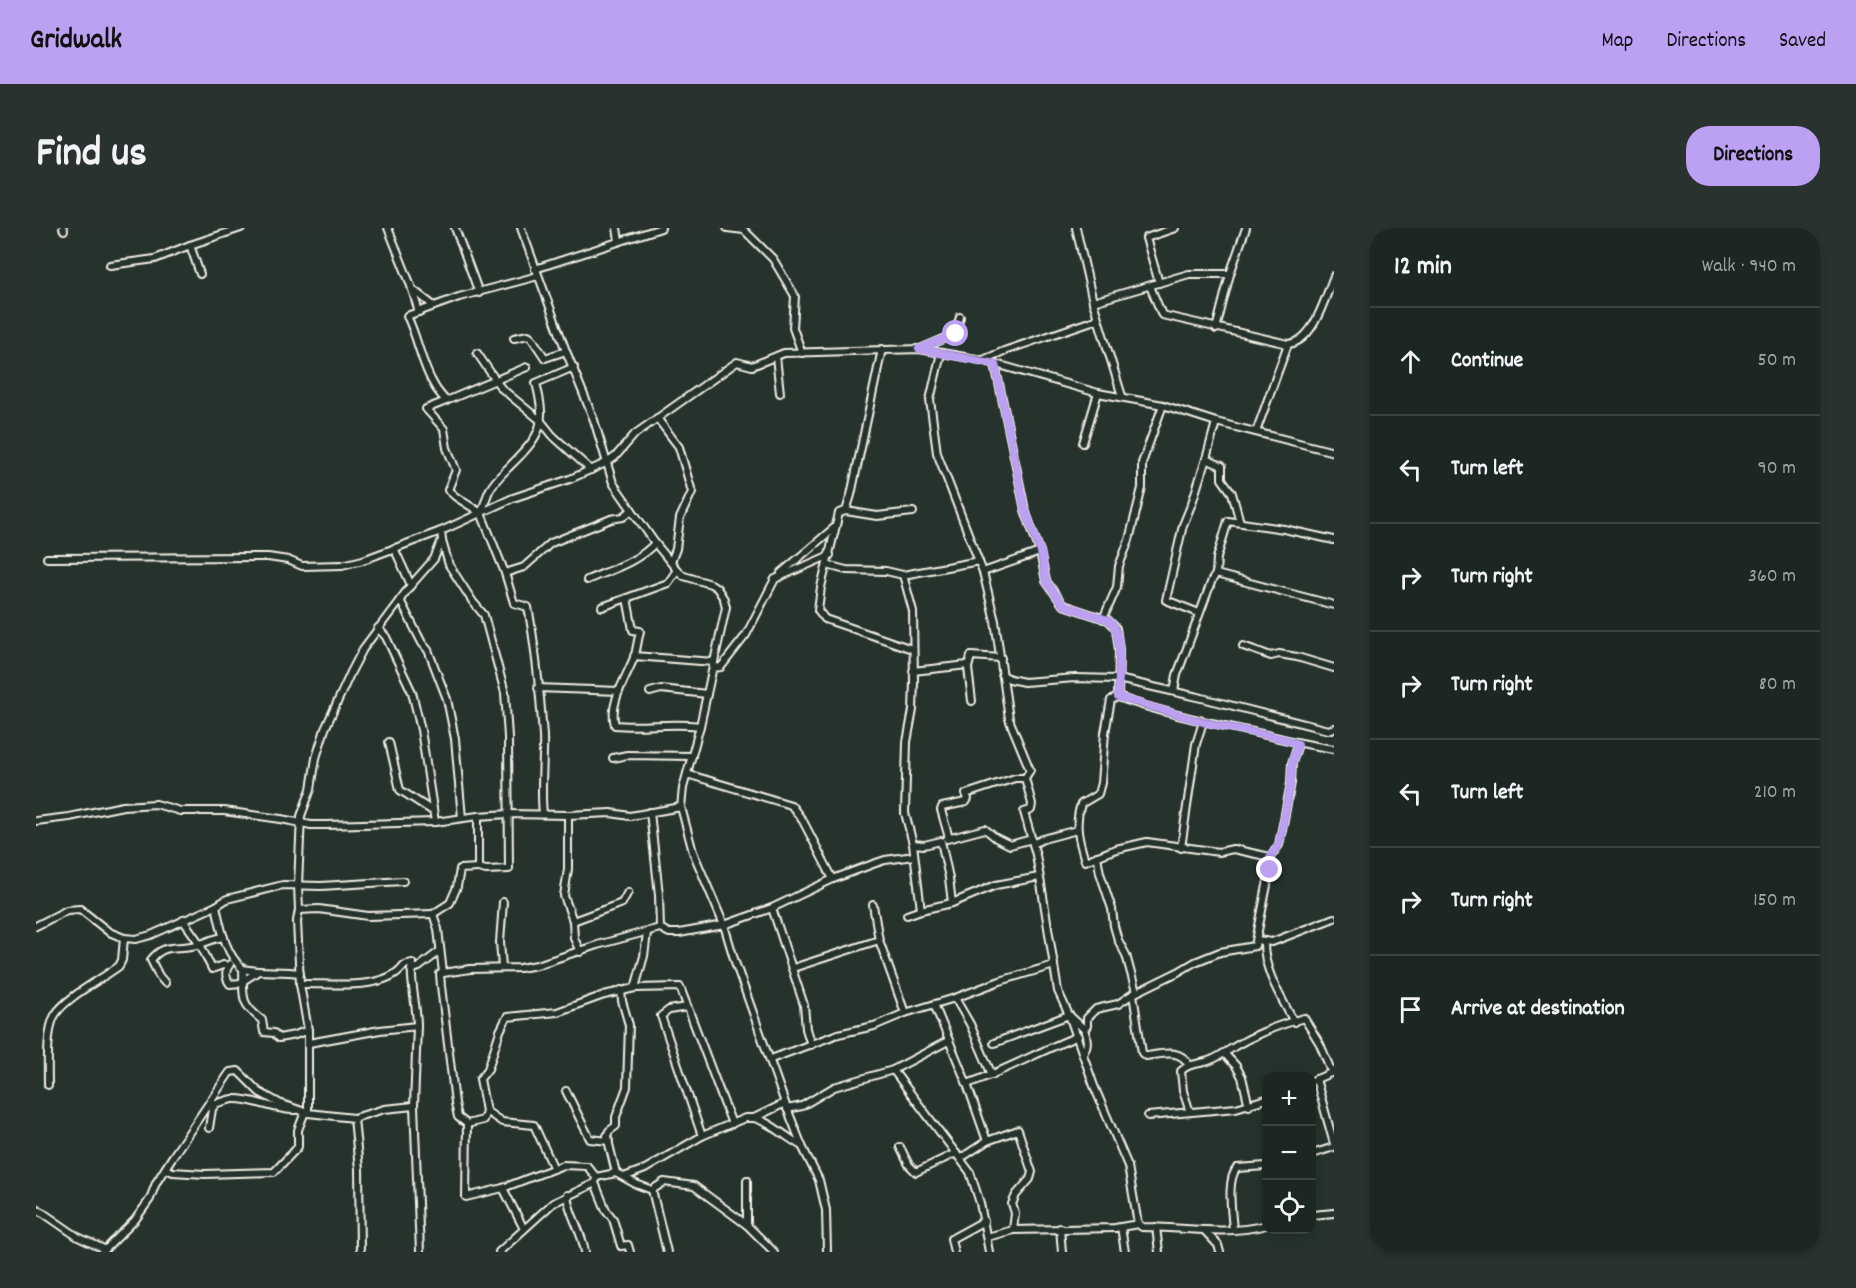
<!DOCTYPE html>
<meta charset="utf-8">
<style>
body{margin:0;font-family:Dekko,sans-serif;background:#29322f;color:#f1f3f6}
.controls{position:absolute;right:18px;bottom:18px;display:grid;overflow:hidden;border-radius:12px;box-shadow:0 3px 9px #0003}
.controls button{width:54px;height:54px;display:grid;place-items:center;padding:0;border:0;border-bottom:2px solid #3a4340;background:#1c2622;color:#f1f3f6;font:30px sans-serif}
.stop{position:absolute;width:18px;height:18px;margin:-14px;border:4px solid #bca0f2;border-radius:50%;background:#fff}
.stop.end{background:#bca0f2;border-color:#fff;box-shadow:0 2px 6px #0008}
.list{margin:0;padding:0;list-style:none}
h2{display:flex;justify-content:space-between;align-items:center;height:78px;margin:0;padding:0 24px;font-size:26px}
h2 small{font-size:20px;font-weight:400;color:#a0a5a5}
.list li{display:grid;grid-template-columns:39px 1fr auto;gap:18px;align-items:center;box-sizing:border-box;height:108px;padding:0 24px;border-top:2px solid #3a4340}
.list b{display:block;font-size:22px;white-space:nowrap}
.list em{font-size:20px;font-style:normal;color:#a0a5a5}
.icon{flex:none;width:33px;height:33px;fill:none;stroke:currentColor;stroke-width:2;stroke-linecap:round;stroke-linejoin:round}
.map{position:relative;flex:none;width:1298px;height:1024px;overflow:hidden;border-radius:24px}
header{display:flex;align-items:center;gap:36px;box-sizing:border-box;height:84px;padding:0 30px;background:#bca0f2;color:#111}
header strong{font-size:28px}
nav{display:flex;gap:33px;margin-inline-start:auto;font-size:21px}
.intro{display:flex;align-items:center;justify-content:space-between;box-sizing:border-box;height:144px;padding:0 36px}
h1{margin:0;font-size:42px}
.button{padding:15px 27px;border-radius:24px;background:#bca0f2;color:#111;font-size:21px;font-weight:700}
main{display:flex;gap:36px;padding:0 36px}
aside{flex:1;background:#1c2622;border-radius:24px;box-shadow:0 3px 9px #0003}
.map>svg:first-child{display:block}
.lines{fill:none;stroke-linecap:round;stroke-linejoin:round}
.minor-casing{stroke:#f4f1e8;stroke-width:10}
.minor{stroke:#26332d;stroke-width:6}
.route{stroke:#bca0f2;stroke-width:8}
</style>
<header>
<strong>Gridwalk</strong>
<nav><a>Map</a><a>Directions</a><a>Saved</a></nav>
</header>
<div class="intro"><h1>Find us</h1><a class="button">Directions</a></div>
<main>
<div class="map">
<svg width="1298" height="1024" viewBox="0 0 1298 1024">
<rect width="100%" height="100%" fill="#26332d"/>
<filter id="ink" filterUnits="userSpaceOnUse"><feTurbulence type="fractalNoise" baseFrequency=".0167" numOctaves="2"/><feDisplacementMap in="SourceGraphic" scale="12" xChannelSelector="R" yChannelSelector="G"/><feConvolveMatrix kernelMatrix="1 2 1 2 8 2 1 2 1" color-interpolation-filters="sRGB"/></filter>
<g filter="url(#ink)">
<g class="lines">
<g class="minor-casing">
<g id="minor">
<polyline points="27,0 28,2"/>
<polyline points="352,0 374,55 383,84"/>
<polyline points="419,0 443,65"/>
<polyline points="485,0 530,123 558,192 577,255 619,315 641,342 648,348 675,356 681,360 688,371 690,379 664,498 647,560 645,579 657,624 688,697 699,734 749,875 766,918 783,952 790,982 791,1024"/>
<polyline points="581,0 583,13"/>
<polyline points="691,0 708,2 737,31 759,68 757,100 766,125"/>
<polyline points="1040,0 1057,74 1086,168"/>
<polyline points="74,37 119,31 154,17"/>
<polyline points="499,41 625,0"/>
<polyline points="164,46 154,17 205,0"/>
<path d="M 502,48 L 423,69 L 371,88 C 382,110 385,136 398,157 C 401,163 406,168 410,173 L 390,181 L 408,201 L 411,220 L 420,242 L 412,262 L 420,269 L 445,285 L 469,345 L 478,375 L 492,379 C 500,421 504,465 507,508 C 508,534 504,560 507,586"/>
<polyline points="1123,55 1110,10 1139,0"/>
<polyline points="1114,58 1126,87 1252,116"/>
<polyline points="376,61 398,78"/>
<polyline points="1057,74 1153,46 1194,46"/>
<polyline points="1180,101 1194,46 1210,0"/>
<polyline points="478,110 492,107 495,109 509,130 530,123"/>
<polyline points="846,121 815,267 810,283 803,285 785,359 782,382 789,391 876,421"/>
<polyline points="884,121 919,106 924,89"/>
<polyline points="441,125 465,160 505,193 517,208 555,242"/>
<polyline points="905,125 894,172 901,225 947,344"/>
<polyline points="740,129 744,165"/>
<polyline points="947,132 968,123 1062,91"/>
<path d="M 959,136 L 989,282 L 1004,324 L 1010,353 L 1027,377 L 1072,392 L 1080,400 L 1083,422 L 1082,469 C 1126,485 1171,494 1217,504 C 1244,510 1270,517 1298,521"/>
<polyline points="410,173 491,139"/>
<polyline points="621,190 643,219 656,264 644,290 640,321 635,334"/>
<polyline points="1180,194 1170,231 1186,238 1186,251 1196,265 1204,294"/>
<path d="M 1220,204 L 1252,116 C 1278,114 1289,69 1298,48"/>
<polyline points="1047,215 1062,165"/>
<polyline points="810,283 841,288 877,284"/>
<path d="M 445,285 C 448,278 450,270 453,263 C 458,253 467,245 474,238 C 505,207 511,198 500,155 L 538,139"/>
<polyline points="406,313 413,337 437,374 448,387 469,465 472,509 473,641 450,642 442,640 442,588"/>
<polyline points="358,320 375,357"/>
<polyline points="1004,324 947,344 959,393 973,491 994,542 989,550 996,576 995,582 988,584 1000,627 1007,668 1022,763 1033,787 1058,858 1092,938 1102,996"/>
<polyline points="11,330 232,329 252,332 266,338 306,337 327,332 405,303 477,270 534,251 572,234 579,229 599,206 701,134 716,138 748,125 883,121 946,132 1062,165 1127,177 1180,194 1298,224"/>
<polyline points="791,337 810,342 850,343 867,347 943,333"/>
<polyline points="469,345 488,339 515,315 575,291 587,289 596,282"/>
<polyline points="745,345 799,299"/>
<polyline points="1180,346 1181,330 1192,293 1248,301 1298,312"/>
<polyline points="867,347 877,383 878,454 877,482 871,514 869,585 877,616 885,682 916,675"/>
<path d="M 551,352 C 574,342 602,334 619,315"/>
<path d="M 591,370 L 597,402 L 604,403 C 602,411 601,419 599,427 C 592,447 572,475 579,497 C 607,500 635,494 664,498"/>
<polyline points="364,372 386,415 392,422 411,471 419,511 426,590"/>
<polyline points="566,379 632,355 641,342"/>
<polyline points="1163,385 1130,372 1147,297 1156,275 1170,231"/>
<polyline points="1067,391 1081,359 1083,338 1093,312 1106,260 1106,235 1127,177"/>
<polyline points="342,400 350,409 376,464 385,502 399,594"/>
<polyline points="1207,418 1235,428 1243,426 1261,429 1298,440"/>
<polyline points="598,428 678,434"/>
<polyline points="677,440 685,439 710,407 739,351 794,327"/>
<polyline points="877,443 932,437"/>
<polyline points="966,447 974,451 988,454 1039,450 1082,451 1166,470 1292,502 1298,500"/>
<polyline points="502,460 583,463"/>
<polyline points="1138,463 1141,447 1176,352 1180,346 1298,377"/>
<polyline points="614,464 625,461 671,466"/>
<path d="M 1082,469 L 1075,472 L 1069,505 L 1065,555 L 1062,566 L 1045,576 C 1038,596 1043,613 1049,633 L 1080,621 L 1111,614 L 1183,624 L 1197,621 L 1234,629"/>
<polyline points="936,473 932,440 935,428 965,430"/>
<polyline points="353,514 364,562 395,582"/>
<polyline points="577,530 591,527 656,528"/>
<polyline points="651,546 755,577 767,593 797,651"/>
<polyline points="614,584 623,667 624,700"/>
<polyline points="532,587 532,641 528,668 537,693 538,710 544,724"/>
<polyline points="0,593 33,589 87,578 120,576 144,583 188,583 245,591 275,597 290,597 399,594 442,588 473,586 532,587 575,585 594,588 645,579"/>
<polyline points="913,610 905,582 906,579 930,574 932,571 930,566 979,550 989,550"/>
<polyline points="911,611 949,601 960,610 974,617 996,611"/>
<polyline points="877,616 888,617 905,613 913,650 916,675 960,657 1003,649"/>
<polyline points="997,616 1007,611 1041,602"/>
<polyline points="1145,620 1160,516 1167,494"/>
<polyline points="1061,628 1064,645 1076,681 1078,698 1082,712 1090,727 1100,764"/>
<polyline points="442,640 424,641 421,659 414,675 397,686 402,701 407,745 404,746 405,758 419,875 422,889 431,896 447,892 450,883 444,851 452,841 464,803 471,789 521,784 568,767 599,760 608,728 611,705"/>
<polyline points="837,677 843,712 869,785"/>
<path d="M 180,678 C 185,700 189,726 207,741 C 208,767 202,774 226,792 L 228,804 L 238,805 L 243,810 L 259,807 L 272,802"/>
<polyline points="736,680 768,777 770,801 775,817"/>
<polyline points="263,682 283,681 332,688 397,686"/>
<polyline points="871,687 885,682"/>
<polyline points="147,692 164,716 176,741 187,737 192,738"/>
<polyline points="537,693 586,675 592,664"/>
<polyline points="0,698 31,682 44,681 73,704 88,710 100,711 115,707 180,678 191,671 247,657 285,658 367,653"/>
<path d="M 1221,712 L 1228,713 C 1227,742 1245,769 1258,794"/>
<polyline points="1228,713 1236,714 1298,690"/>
<path d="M 194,736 C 189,742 189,750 194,756 L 204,755 L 221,744"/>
<polyline points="466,739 464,714 467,674"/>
<polyline points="757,740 843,712"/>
<path d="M 207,741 C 226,745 244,742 264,745"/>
<polyline points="375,742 383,739 404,723"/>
<polyline points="407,745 434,741 484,740 501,737 561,717 624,700 633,705 643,705 688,697 736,680 797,651 837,636 849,632 878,628"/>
<path d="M 129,755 L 123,748 L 115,732 C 127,716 138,721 155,718 C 167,717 176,710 188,709"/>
<path d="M 264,756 C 292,755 349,764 368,737 L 376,735 C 374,756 381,777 381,798"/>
<polyline points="599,760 644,759 696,896"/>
<path d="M 1097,766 L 1106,825 L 1110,828 C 1127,826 1144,820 1153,837"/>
<polyline points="919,770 934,796 956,847"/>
<polyline points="898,776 931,856 951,913"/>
<polyline points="651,779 633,782 625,788 666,908"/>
<polyline points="273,815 344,802 381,798 378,878 384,1024"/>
<polyline points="958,815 1033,787 1048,801 1051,798 1051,790 1060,781 1082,776 1097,766 1142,744 1159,734 1184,724 1219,718 1234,642 1234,629 1243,617 1255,555 1256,535 1262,516"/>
<path d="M 1047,825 C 1053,817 1051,810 1048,801"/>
<polyline points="1188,825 1200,838 1206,849 1213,878"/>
<polyline points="735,831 802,806 838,798 869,785 919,770 964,753 1018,737"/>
<polyline points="857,842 934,944 944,975 953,1024"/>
<polyline points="1280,851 1298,916"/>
<polyline points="1276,853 1297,844"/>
<path d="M 931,856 C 969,843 1004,823 1042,808"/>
<path d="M 12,857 C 12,840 10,802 19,787 C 30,769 66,751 83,738 L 86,732 L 88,710"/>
<polyline points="530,863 554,911 573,913"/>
<path d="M 173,875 C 182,877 188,872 197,871 C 218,870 238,883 260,882"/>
<polyline points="378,878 348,881 318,890 272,885 272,802 264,756 261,693 263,682 262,657 265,588 275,561 280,530 289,501 315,444 327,421 375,357 398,331 406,312 405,303"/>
<polyline points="751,881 766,878 798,859 857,842 912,813"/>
<polyline points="450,883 466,894 498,897 518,941"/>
<path d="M 1154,884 L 1147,863 L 1145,843 C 1154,834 1164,837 1175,832 C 1185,828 1194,821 1203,816 C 1224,804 1246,796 1268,790 L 1284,816 L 1296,845"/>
<polyline points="1112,888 1200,880 1230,871"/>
<polyline points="318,890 323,941 324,1024"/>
<path d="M 718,890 C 733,893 751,910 766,918"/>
<polyline points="431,896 430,969 467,960 488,1001"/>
<polyline points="173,900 176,881 179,877"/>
<polyline points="864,919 873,937 880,944 920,925"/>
<polyline points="1276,926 1298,919"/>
<polyline points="925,930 951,913 982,902 996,944 994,951 980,967 976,976 979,985 977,1002"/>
<polyline points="129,941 137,944 169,946 238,944 262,919 262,902 269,884"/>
<polyline points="580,945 571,908 573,903 580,898 580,889 591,859 593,797 586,773 585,762"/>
<polyline points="588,949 609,941 666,908 709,890 718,890 749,875"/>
<polyline points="711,952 711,997"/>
<polyline points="559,955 570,982 577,991 585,1018 592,1017 594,1024"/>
<polyline points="467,960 527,937 551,938 560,949"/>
<polyline points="616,962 631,1024"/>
<path d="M 531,967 C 533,987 546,1003 549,1024"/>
<polyline points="0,980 42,1009 68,1021"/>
<polyline points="1276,987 1298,985"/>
<polyline points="1085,999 1089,1024"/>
<polyline points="1120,999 1123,1024"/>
<polyline points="1024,1000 1026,1024"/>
<polyline points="1168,1002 1182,1017 1184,1024"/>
<path d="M 1197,1002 C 1196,986 1190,952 1201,940 L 1230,938"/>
<path d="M 951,1009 L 977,1002 L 1079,1000 L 1102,996 L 1106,999 C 1148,999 1190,1008 1230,997"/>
<polyline points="67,1024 99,992 114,971 120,955 137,928 194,844 202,843 223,864 243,875 272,885"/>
<polyline points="463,1024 517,975 559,955 560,949 580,945 600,956 616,962 628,954 658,958 711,997 738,1024"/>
<polyline points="918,1024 915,1011 948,993"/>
</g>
</g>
<use href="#minor" class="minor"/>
</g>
</g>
<g class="lines" filter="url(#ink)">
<path class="route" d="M 920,106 L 883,121 L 959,136 L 989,282 L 1005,324 L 1010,353 L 1027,377 L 1072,392 C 1089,401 1082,451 1082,469 L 1167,494 L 1248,511 L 1262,516 L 1256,535 L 1255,555 L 1243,616 L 1234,629 L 1234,642"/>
</g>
</svg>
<div class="controls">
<button>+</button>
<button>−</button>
<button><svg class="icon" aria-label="locate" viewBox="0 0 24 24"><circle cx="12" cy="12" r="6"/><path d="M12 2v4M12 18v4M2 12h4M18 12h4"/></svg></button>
</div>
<div class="stop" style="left:920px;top:106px"></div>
<div class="stop end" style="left:1234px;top:642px"></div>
</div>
<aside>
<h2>12 min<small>Walk · 940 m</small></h2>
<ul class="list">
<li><svg class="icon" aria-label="ahead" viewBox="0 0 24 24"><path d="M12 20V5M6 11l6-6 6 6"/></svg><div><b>Continue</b></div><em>50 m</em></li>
<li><svg class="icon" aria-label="left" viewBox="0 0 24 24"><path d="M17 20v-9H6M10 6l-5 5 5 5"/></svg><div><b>Turn left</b></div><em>90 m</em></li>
<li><svg class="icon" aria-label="right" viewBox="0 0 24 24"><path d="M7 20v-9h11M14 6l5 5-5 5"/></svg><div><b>Turn right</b></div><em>360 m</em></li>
<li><svg class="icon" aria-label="right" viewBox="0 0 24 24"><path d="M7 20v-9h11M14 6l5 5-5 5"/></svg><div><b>Turn right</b></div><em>80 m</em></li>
<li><svg class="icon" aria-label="left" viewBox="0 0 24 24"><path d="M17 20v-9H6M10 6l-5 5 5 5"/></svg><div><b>Turn left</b></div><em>210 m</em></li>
<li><svg class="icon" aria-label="right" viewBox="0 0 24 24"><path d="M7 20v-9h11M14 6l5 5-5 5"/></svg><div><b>Turn right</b></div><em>150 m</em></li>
<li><svg class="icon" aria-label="arrive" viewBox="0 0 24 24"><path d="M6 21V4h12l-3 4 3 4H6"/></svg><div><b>Arrive at destination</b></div></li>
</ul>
</aside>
</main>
